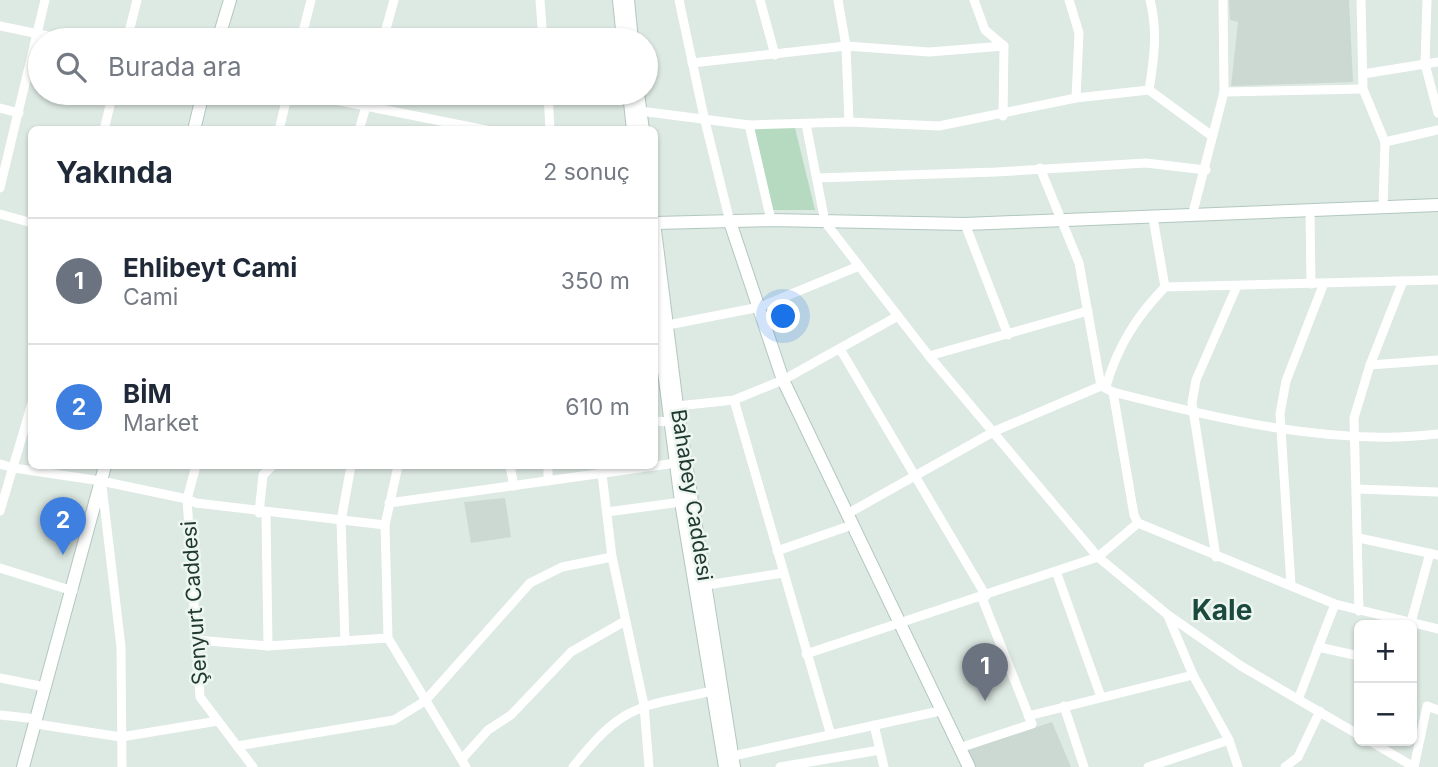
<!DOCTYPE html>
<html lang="tr">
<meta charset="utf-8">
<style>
body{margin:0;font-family:Inter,sans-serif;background:#f6f6f7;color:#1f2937}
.controls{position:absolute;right:21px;bottom:21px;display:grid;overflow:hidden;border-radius:10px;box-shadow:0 2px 5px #0004}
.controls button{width:63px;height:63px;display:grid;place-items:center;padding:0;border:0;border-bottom:2px solid #e0e1e3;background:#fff;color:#1f2937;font:35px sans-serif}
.you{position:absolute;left:784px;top:317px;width:24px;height:24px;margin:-18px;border:5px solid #fff;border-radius:50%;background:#1a73e8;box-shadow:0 0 0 10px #1a73e833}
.badge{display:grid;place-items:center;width:46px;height:46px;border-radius:50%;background:#7d4c44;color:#fff;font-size:23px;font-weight:700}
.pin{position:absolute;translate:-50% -58px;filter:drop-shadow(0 2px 4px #0008)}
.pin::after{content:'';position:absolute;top:37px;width:24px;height:21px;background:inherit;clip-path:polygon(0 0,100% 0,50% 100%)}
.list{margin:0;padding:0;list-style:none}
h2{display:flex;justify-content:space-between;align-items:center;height:91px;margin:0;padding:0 28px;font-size:30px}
h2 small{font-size:23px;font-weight:400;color:#747a83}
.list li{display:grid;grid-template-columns:46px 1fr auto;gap:21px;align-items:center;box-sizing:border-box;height:126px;padding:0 28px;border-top:2px solid #e0e1e3}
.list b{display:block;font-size:26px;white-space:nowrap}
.list p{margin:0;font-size:23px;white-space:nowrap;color:#747a83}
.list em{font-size:23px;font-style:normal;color:#747a83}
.icon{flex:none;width:38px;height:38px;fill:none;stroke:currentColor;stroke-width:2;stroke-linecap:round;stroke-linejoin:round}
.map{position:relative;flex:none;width:1438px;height:767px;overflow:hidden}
.search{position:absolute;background:#fff;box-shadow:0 2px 5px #0004;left:28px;top:28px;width:630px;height:77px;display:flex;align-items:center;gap:18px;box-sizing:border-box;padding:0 24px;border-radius:38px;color:#747a83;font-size:26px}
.panel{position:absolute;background:#fff;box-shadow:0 2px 5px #0004;left:28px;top:126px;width:630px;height:343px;border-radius:10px}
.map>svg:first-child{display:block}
.built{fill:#ccd9d2}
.green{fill:#b6dabf}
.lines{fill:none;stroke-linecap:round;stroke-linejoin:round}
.secondary-casing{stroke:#b1c8bf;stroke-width:14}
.street{stroke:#fff;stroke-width:9}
.secondary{stroke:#fff;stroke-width:12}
.labels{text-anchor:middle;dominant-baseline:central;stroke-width:5;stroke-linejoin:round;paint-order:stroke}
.street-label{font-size:21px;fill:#1f3830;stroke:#edf6f1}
.district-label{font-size:28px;font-weight:bold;fill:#1c493d;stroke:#edf6f1}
</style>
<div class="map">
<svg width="1438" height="767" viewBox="0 0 1438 767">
<rect width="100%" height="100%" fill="#dde9e3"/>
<g class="built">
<polygon points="1229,0 1349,0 1353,82 1231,86 1238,22 1230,20"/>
<polygon points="505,498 511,537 471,543 464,502"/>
<polygon points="1052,722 1071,767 976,767 968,750"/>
</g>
<polygon class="green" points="754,128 795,128 815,210 772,210"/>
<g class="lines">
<g class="secondary-casing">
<g id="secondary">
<polyline points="619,0 623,40"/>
<polyline points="628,0 632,40"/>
<polyline points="218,40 230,0"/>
<polyline points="629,93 633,130"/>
<polyline points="638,93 643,130"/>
<polyline points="194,130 203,93"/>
<polyline points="654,222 677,406 734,767"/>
<polyline points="730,222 783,380 969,767"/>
<polyline points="655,223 771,220 965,224 1438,205"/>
<polyline points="654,295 681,502 725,767"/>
<polyline points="23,767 105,466"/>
</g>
</g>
<g class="street">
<polyline points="540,0 543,40"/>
<polyline points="679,0 704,117 730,222"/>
<polyline points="760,0 775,55"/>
<polyline points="838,0 846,46 849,122"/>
<polyline points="974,0 985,30 1004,46 1003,116"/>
<polyline points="1069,0 1079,33 1076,98"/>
<polyline points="1361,0 1363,89 1385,142 1383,207"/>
<polyline points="1427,0 1425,64 1438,113"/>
<polyline points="0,26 67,40"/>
<polyline points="127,40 137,0"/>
<polyline points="301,40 311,0"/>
<polyline points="383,40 394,0"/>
<polyline points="692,63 846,46 929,52 1004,46"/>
<polyline points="1363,74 1438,62"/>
<path d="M 1149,90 C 1154,60 1158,30 1150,0"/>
<polyline points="1224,92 1363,89"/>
<polyline points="300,93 486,130"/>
<polyline points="548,93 550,130"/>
<polyline points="0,108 19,113"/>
<polyline points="640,111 749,125 849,122 939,126 1076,98 1149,90 1212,136"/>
<polyline points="806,124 825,222 929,356 1098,557 1168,615 1241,666 1359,735"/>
<polyline points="749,125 771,220"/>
<polyline points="104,130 113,93"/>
<polyline points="279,130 288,93"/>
<polyline points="359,130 370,93"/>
<polyline points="1385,142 1438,130"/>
<polyline points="1040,168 1079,263 1101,386"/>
<polyline points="817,178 996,172 1146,163 1206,170"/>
<polyline points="0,188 45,0"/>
<polyline points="1310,211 1311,284"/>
<polyline points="0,214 32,223"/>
<polyline points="1192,216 1224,92 1223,0"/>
<polyline points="1153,218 1165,287"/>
<polyline points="965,224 1008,335"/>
<polyline points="668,325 760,307 859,266"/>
<polyline points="840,349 986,596"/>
<polyline points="929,356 1088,311"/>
<polyline points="1370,365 1438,360"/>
<path d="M 1106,386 C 1118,346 1136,317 1165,287 L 1438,280"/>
<polyline points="1113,392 1134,515 1138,523 1335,604 1438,629"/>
<polyline points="734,400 830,732"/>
<polyline points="677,406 734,400 783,380 898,316"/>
<polyline points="654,421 670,422"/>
<polyline points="0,464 14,468 101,481 187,499 196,503 385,525"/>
<polyline points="196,466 187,499 200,697 253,767"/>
<polyline points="398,466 385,525 388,638 466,767"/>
<polyline points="510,466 514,486"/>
<polyline points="602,474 612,557 644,705 649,767"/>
<polyline points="548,481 548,466"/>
<polyline points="102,486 121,647 122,767"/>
<polyline points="1357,489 1438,492"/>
<polyline points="389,503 676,463"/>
<polyline points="0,511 32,403"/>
<polyline points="607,512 681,502"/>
<polyline points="259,513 263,475 272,466"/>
<polyline points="266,514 268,646"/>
<path d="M 847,514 L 995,431 L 1101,386 L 1113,392 C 1213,418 1335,447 1438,434"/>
<polyline points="1359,538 1438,555"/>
<polyline points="777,551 852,525"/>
<polyline points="1216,557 1192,403 1196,380 1237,286"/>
<polyline points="0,568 73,591"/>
<polyline points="1057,574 1101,697"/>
<polyline points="707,585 783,573"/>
<polyline points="1291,585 1280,414 1286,381 1324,283"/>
<polyline points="1359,611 1354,418 1370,365 1403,281"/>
<polyline points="1168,616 1193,675 1229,740 1238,767"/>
<polyline points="1411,622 1430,553"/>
<polyline points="196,640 268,646 388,638"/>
<polyline points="345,641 341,521 351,466"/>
<polyline points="1318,647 1359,656"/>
<polyline points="806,654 1098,557 1138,523"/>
<polyline points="0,678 45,687"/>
<polyline points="1299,697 1335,604"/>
<polyline points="1064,706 1084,767"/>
<polyline points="0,715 37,719"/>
<polyline points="1028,716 1193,675"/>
<polyline points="36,724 121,737 218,721"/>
<polyline points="874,725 884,767"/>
<polyline points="1370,741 1414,767"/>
<polyline points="237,746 394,720 425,701 530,583 562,567 612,557"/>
<polyline points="959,748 1032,724 982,598"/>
<polyline points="733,756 940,711"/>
<polyline points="462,759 488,730 511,715 571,652 625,621"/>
<path d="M 573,767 C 623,704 637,707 713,691"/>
<polyline points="780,767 880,750"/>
<polyline points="1148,767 1229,740"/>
<polyline points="1285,767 1298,757 1320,711"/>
<polyline points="1414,767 1427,706 1438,710"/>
</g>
<use href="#secondary" class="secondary"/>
</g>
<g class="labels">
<g class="street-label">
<text transform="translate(692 495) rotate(81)">Bahabey Caddesi</text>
<text transform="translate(194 603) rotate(-94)">Şenyurt Caddesi</text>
</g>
<g class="district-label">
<text x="1222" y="610">Kale</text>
</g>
</g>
</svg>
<div class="controls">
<button>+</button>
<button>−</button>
</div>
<div class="you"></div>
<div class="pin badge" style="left:985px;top:701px;background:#6b7280">1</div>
<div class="pin badge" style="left:63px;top:555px;background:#3f7fe0">2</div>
<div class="search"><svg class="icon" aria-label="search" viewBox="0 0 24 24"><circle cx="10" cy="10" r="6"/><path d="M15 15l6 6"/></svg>Burada ara</div>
<section class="panel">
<h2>Yakında<small>2 sonuç</small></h2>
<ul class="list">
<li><span class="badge" style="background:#6b7280">1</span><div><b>Ehlibeyt Cami</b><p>Cami</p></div><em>350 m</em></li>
<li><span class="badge" style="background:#3f7fe0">2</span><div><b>BİM</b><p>Market</p></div><em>610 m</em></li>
</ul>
</section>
</div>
